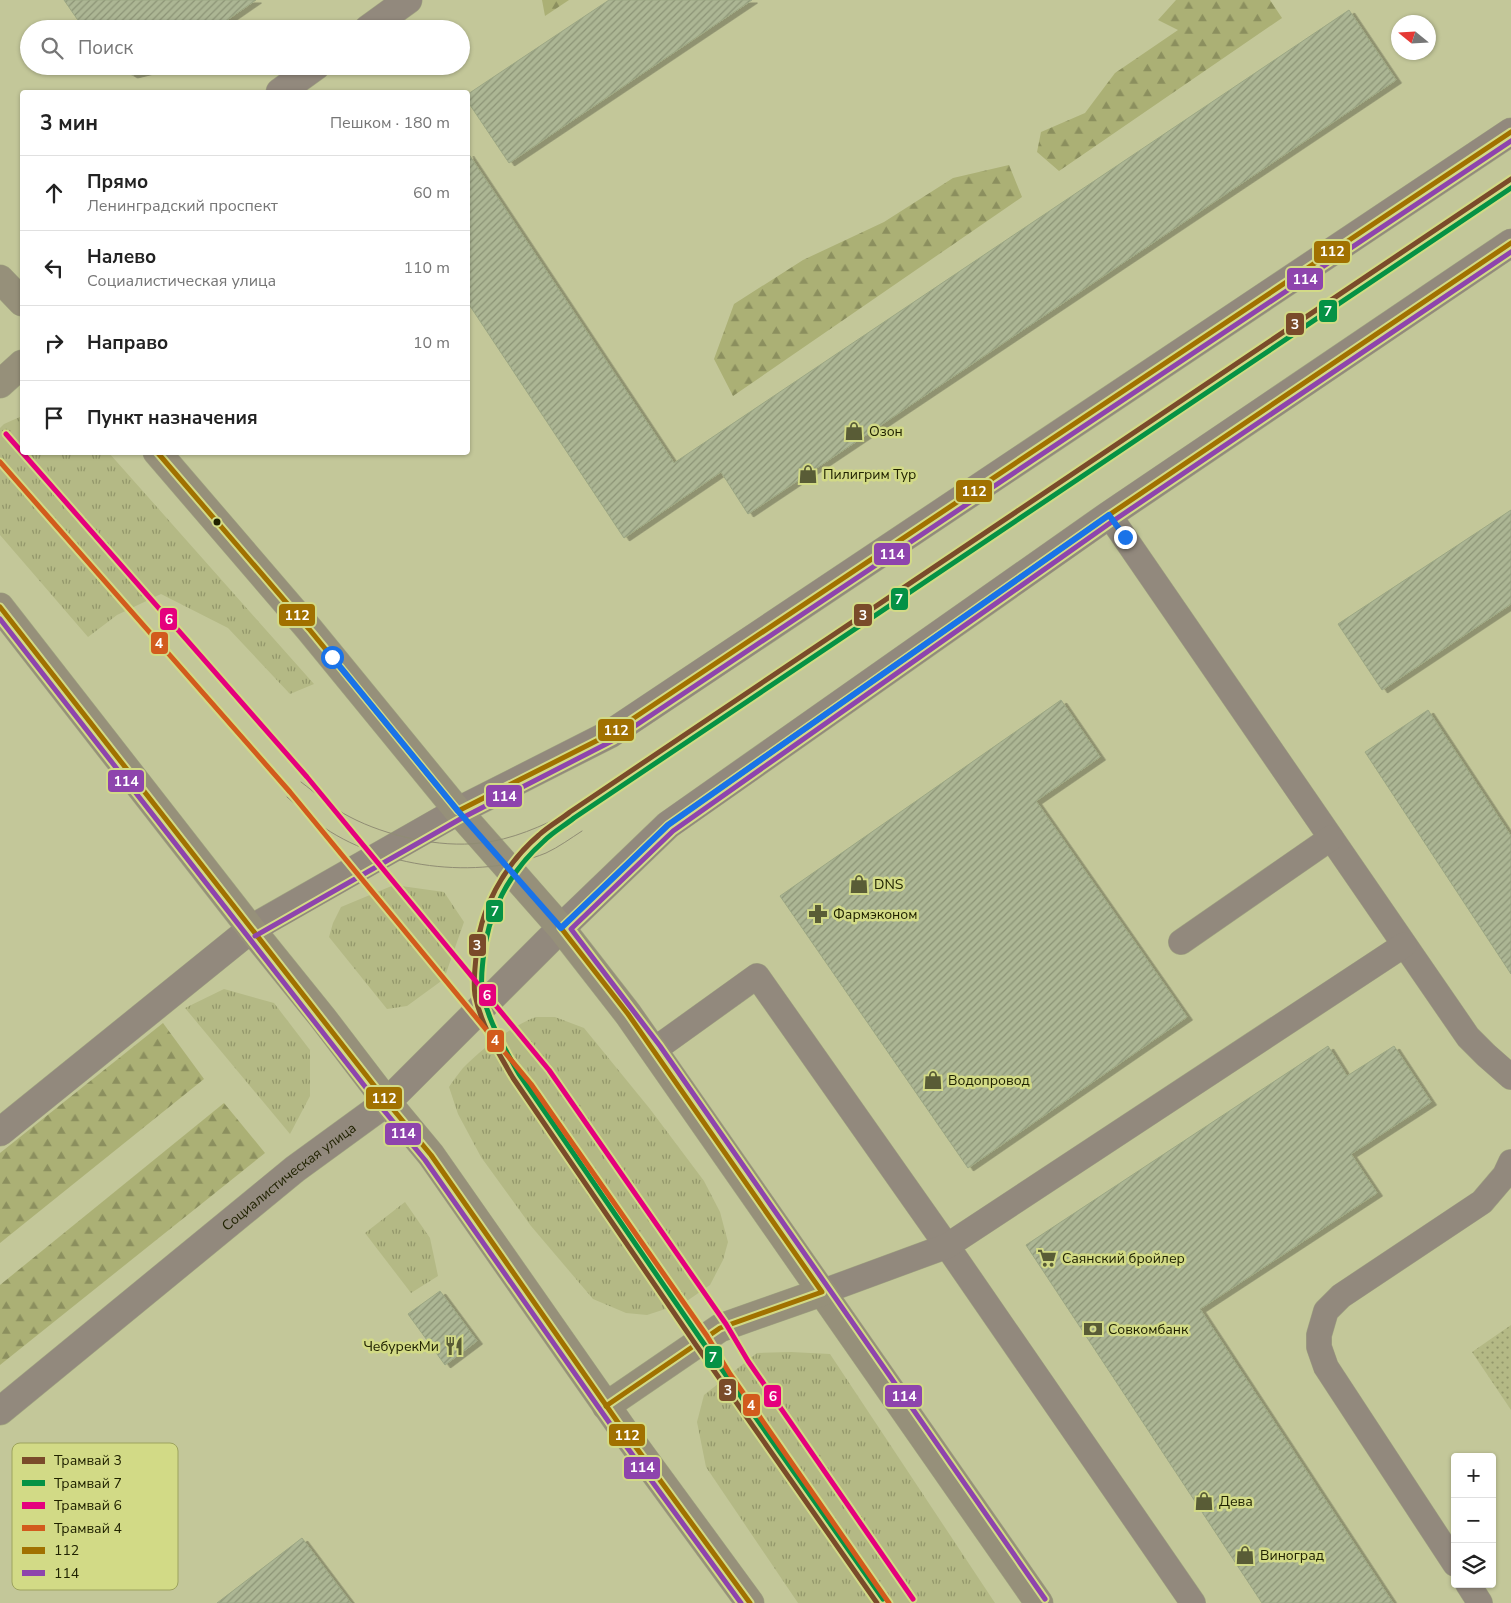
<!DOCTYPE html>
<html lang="ru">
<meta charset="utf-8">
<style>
body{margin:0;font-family:"Nunito Sans",sans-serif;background:#f2f2f2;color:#222}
.controls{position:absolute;right:15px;bottom:15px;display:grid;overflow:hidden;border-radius:5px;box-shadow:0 1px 4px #0004}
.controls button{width:45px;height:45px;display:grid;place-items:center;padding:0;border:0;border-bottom:1px solid #e0e0e0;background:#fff;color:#222;font:25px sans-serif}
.compass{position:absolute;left:1391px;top:15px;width:45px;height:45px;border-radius:50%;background:#fff;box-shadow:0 1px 4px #0004;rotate:288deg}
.stop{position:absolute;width:15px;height:15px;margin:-11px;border:4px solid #1a73e8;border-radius:50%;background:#fff}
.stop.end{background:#1a73e8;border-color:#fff;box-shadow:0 1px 5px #0008}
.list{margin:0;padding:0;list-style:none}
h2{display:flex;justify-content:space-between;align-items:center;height:65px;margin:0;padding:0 20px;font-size:21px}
h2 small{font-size:16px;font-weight:400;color:#767676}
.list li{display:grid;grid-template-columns:32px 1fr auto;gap:15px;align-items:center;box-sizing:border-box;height:75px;padding:0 20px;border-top:1px solid #e0e0e0}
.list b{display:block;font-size:19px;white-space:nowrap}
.list p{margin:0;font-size:16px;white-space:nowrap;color:#767676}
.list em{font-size:16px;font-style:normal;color:#767676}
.icon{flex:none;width:28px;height:28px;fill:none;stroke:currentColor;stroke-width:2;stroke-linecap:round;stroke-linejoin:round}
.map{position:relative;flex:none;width:1511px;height:1603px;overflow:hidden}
.search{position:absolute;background:#fff;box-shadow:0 1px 4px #0004;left:20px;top:20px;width:450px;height:55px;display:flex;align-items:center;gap:12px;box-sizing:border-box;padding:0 18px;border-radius:28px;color:#767676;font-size:19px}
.panel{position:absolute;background:#fff;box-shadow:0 1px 4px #0004;left:20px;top:90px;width:450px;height:365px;border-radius:5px}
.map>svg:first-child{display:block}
.grass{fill:url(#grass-tufts)}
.forest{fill:url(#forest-firs)}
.park{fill:url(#park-dots)}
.building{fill:url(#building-hatch);stroke:#9ca784;filter:url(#shadow)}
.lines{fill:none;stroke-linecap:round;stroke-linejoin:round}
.service-casing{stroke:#a2a681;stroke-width:26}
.minor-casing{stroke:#a2a681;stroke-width:29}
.tertiary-casing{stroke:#a2a681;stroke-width:29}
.secondary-casing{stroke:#a2a681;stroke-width:29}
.service{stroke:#92897d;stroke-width:25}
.minor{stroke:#92897d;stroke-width:28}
.tertiary{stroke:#92897d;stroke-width:28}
.secondary{stroke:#96907a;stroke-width:28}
.tram{stroke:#908d74;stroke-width:1}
.bus-1-casing{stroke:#d2da86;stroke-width:9}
.bus-2-casing{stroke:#d2da86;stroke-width:9}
.bus-1{stroke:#a17100;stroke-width:5}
.bus-2{stroke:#8e44ad;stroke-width:5}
.tram-1-casing{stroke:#d2da86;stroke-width:9}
.tram-2-casing{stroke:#d2da86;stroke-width:9}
.tram-3-casing{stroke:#d2da86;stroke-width:9}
.tram-4-casing{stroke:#d2da86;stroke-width:9}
.tram-1{stroke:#7a4b2a;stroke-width:5}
.tram-2{stroke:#059245;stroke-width:5}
.tram-3{stroke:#e5007d;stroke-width:5}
.tram-4{stroke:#d25b1d;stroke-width:5}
.route{stroke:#1a73e8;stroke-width:6}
.bus-dot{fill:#202200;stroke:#d2da86;stroke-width:2}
.labels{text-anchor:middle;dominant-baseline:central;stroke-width:5;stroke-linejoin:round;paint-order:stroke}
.poi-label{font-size:14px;fill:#202200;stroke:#d2da86;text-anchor:start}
.street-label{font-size:14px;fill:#202200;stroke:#d2da86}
.key{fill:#d2da86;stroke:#9da35e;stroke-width:1}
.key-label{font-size:14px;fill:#202200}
.line-badge{stroke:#d2da86;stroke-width:2}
.badge-label{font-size:14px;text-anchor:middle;font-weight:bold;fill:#fff}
</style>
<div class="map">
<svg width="1511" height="1603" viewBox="0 0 1511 1603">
<defs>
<pattern id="grass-tufts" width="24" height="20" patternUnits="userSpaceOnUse" patternTransform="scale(1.25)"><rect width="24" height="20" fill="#b4b985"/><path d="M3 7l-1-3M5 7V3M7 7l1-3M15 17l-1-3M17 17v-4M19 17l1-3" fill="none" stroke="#92966a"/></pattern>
<pattern id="forest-firs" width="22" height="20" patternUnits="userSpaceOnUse" patternTransform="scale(1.25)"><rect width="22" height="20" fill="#abb075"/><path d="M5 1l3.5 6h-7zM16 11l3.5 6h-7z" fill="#8b8f5e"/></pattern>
<pattern id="park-dots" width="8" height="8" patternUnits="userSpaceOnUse" patternTransform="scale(1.25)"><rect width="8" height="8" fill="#b4b985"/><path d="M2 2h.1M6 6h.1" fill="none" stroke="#92966a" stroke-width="1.8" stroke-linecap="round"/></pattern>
<pattern id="building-hatch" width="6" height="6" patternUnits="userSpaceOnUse" patternTransform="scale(1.25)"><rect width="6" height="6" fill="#acb694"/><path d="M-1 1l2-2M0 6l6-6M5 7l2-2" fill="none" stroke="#8c9476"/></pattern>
<filter id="shadow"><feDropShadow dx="5.5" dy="3" stdDeviation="0" flood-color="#0004"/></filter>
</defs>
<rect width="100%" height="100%" fill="#c3c799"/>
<g class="grass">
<polygon points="22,416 22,452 109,453 314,684 290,694 228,628 161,594 117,615 88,637 0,535 0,428 4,424"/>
<polygon points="394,885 444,892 464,922 444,979 407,1006 387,1009 329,937 333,923 341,907"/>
<polygon points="224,989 274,1003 310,1050 310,1096 290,1134 185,1008"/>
<path d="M 536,1017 L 555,1017 L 584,1028 L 650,1109 L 704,1181 L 720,1212 L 728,1242 L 723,1260 L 710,1285 L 684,1303 L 647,1315 L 626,1313 L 593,1299 L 531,1226 L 481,1157 L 458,1114 L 449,1087 C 453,1081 458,1074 463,1068 C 480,1050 513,1025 536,1017 Z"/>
<polygon points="405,1202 430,1238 438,1276 411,1293 365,1233"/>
<polygon points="791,1352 830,1354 995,1603 798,1603 706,1467 697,1422 704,1395 757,1353"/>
</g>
<g class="forest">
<polygon points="542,0 569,0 545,16"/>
<polygon points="1176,0 1270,0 1282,18 1059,171 1037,152 1041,132 1085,113 1115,73 1178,30 1158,20"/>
<polygon points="1009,165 1022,197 733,396 714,359 734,304 803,260 884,222 953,178"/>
<polygon points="163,1023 204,1079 0,1243 0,1153"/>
<polygon points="224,1103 265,1153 0,1365 0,1285"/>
</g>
<polygon class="park" points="1511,1325 1511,1410 1472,1352"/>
<g class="building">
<polygon points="64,0 256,0 214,29 84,29"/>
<polygon points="609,0 752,0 509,163 468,102 468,94"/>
<polygon points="1349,10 1396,80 748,514 721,472 624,538 468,303 468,153 674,463"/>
<polygon points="117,66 160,66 157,69 132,75"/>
<polygon points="1511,510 1511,604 1382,690 1338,624"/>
<polygon points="1061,700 1100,757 1036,801 1187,1017 968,1168 780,896"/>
<polygon points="1428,710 1511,836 1511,974 1365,752"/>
<polygon points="1328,1046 1347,1076 1394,1046 1431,1102 1351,1154 1377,1193 1200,1309 1393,1603 1262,1603 1026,1245"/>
<polygon points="440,1291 477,1341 445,1365 408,1314"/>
<polygon points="302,1538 351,1603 217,1603"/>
</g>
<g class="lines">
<g class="service-casing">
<g id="service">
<polyline points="1109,515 1468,1037 1486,1055 1511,1077"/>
<polyline points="1181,942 1331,838"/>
<polyline points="654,1050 757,976 947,1246 1193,1603"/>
<polyline points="822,1292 947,1246 1404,945"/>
<polyline points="1455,1564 1326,1367 1319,1347 1319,1335 1326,1311 1341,1296 1482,1202 1505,1175 1511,1162"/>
<polyline points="1468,1584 1480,1603"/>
</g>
</g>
<g class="minor-casing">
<g id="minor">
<polyline points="368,29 408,0"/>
<polyline points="280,92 316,66"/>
</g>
</g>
<g class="tertiary-casing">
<g id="tertiary">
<polyline points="0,1132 251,929 458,811 610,734 1511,132"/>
<path id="s1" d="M 0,1411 L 295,1169 L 387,1102 L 561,928 L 668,825 L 1109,515 L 1511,243"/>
</g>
</g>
<g class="secondary-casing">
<g id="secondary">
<polyline points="0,279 22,302"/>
<polyline points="0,384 22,364"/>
<polyline points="157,452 309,629 458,811 561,928 628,1014 1039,1603"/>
<polyline points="0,607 251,929 322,1017 387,1102 431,1155 624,1431 750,1603"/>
<polyline points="606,1406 720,1328 822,1292"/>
</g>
</g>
<use href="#service" class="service"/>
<use href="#minor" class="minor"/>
<use href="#tertiary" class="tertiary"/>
<use href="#secondary" class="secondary"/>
<g class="tram">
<path d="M 301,782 C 317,794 332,808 350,817 C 386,836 440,848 480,843 C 512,840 542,826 570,812"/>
<path d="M 287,797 C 298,806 308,816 319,824 C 379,868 478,881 546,853 C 559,847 571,838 582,831"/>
</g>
<g class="bus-1-casing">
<g id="bus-1">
<polyline points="157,452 309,629 458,811 610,734 1511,132"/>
<polyline points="0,607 387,1102 431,1155 624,1431 750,1603"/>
<polyline points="606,1406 720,1328 822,1292 628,1014 561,928 668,825 1109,515 1511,243"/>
</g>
</g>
<g class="bus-2-casing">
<g id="bus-2">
<polyline points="0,619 381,1107 425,1160 618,1435 741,1603"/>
<polyline points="255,936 462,818 614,740 1511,141"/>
<polyline points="1045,1599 660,1046 571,929 673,831 1113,521 1511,252"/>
</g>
</g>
<use href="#bus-1" class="bus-1"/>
<use href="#bus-2" class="bus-2"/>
<g class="tram-1-casing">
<path id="tram-1" d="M 877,1603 L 696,1345 L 513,1078 C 498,1052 481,1025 475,995 C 473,983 475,969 476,957 C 479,910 504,865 539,835 C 549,826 560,820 570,812 L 1511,179"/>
</g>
<g class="tram-2-casing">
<path id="tram-2" d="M 883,1599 L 702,1341 L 519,1074 C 505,1049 489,1023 483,995 C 480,983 482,971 483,960 C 487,914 509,872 544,841 C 553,832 564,826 574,818 L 1511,188"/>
</g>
<g class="tram-3-casing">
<polyline id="tram-3" points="6,434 307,777 549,1070 726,1324 748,1361 913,1599"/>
</g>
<g class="tram-4-casing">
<polyline id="tram-4" points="0,462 290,792 531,1084 707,1336 730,1374 889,1603"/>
</g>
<use href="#tram-1" class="tram-1"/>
<use href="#tram-2" class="tram-2"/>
<use href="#tram-3" class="tram-3"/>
<use href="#tram-4" class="tram-4"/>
</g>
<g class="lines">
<polyline class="route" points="332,657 458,811 561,928 668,825 1109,515 1125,537"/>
</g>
<defs>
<g id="shop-bare" transform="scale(1.5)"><path d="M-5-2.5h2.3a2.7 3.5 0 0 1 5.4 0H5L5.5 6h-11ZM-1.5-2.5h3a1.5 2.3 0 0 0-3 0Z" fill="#595c36" stroke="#d2da86" stroke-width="2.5" paint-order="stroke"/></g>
<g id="pharmacy-bare" transform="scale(1.5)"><path d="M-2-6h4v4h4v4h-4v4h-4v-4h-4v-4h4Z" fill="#595c36" stroke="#d2da86" stroke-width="2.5" paint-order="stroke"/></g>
<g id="supermarket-bare" transform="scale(1.5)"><path d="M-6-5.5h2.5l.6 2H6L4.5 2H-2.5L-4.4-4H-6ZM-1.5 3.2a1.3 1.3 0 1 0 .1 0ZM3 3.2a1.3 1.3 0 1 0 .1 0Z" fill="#595c36" stroke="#d2da86" stroke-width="2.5" paint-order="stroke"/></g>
<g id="bank-bare" transform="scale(1.5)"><path d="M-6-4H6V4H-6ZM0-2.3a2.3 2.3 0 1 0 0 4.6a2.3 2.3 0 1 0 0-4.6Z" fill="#595c36" stroke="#d2da86" stroke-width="2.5" paint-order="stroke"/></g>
<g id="restaurant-bare" transform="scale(1.5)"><path d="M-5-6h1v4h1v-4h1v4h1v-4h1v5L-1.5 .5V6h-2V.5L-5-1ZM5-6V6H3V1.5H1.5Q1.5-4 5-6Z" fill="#595c36" stroke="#d2da86" stroke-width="2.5" paint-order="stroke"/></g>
</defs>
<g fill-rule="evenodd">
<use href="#shop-bare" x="854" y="431"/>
<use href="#shop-bare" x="808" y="474"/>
<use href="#shop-bare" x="859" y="884"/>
<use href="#pharmacy-bare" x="818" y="914"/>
<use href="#shop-bare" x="933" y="1080"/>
<use href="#supermarket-bare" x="1047" y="1258"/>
<use href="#bank-bare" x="1093" y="1329"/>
<use href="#restaurant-bare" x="454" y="1346"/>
<use href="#shop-bare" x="1204" y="1501"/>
<use href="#shop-bare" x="1245" y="1555"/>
</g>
<circle class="bus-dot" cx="217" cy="522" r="4.5"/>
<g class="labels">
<g class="poi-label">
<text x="869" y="431">Озон</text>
<text x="823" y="474">Пилигрим Тур</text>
<text x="874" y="884">DNS</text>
<text x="833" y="914">Фармэконом</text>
<text x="948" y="1080">Водопровод</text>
<text x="1062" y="1258">Саянский бройлер</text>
<text x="1108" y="1329">Совкомбанк</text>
<text x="439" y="1346" text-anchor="end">ЧебурекМи</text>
<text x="1219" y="1501">Дева</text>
<text x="1260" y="1555">Виноград</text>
</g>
<g class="street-label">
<text stroke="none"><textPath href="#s1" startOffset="372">Социалистическая улица</textPath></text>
</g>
</g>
<rect x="12" y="1443" width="166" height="147" rx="8" class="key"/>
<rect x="22" y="1457" width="23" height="7" fill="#7a4b2a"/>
<rect x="22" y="1480" width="23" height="6" fill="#059245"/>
<rect x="22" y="1502" width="23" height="7" fill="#e5007d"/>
<rect x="22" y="1525" width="23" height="6" fill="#d25b1d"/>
<rect x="22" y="1547" width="23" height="7" fill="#a17100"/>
<rect x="22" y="1570" width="23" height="6" fill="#8e44ad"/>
<g class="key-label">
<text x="54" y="1465">Трамвай 3</text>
<text x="54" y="1488">Трамвай 7</text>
<text x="54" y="1510">Трамвай 6</text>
<text x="54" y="1533">Трамвай 4</text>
<text x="54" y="1555">112</text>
<text x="54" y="1578">114</text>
</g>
<g class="line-badge">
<rect x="1313" y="240" width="38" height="24" rx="5" fill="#a17100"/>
<rect x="1286" y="267" width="38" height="24" rx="5" fill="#8e44ad"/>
<rect x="1318" y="299" width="20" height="24" rx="5" fill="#059245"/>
<rect x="1285" y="312" width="20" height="24" rx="5" fill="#7a4b2a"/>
<rect x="955" y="479" width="38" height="24" rx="5" fill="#a17100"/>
<rect x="873" y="542" width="38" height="24" rx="5" fill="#8e44ad"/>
<rect x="890" y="587" width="19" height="24" rx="5" fill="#059245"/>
<rect x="853" y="603" width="20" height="24" rx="5" fill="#7a4b2a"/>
<rect x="278" y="603" width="38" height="24" rx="5" fill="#a17100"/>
<rect x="159" y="607" width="19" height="24" rx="5" fill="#e5007d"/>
<rect x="150" y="631" width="19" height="24" rx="5" fill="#d25b1d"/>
<rect x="597" y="718" width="38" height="24" rx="5" fill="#a17100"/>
<rect x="107" y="769" width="38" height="24" rx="5" fill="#8e44ad"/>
<rect x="485" y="784" width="38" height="24" rx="5" fill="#8e44ad"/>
<rect x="485" y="899" width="19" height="24" rx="5" fill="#059245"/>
<rect x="468" y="933" width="19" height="24" rx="5" fill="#7a4b2a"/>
<rect x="478" y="983" width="19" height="24" rx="5" fill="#e5007d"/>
<rect x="486" y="1029" width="19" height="24" rx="5" fill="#d25b1d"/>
<rect x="365" y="1086" width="38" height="24" rx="5" fill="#a17100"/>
<rect x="384" y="1122" width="38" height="24" rx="5" fill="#8e44ad"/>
<rect x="704" y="1345" width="19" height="24" rx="5" fill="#059245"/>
<rect x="718" y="1378" width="19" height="24" rx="5" fill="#7a4b2a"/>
<rect x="884" y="1384" width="39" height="24" rx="5" fill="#8e44ad"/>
<rect x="763" y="1384" width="19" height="24" rx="5" fill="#e5007d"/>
<rect x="742" y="1393" width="19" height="24" rx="5" fill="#d25b1d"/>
<rect x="608" y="1423" width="38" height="24" rx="5" fill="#a17100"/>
<rect x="623" y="1456" width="38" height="24" rx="5" fill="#8e44ad"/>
</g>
<g class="badge-label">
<text x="1332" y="256">112</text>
<text x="1305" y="284">114</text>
<text x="1328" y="316">7</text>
<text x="1295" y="329">3</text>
<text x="974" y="496">112</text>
<text x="892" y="559">114</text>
<text x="899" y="604">7</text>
<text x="863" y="620">3</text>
<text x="297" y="620">112</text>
<text x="169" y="624">6</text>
<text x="159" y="648">4</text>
<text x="616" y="735">112</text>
<text x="126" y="786">114</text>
<text x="504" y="801">114</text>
<text x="495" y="916">7</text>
<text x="477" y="950">3</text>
<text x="487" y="1000">6</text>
<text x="495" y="1045">4</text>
<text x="384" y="1103">112</text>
<text x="403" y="1138">114</text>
<text x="713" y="1362">7</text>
<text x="728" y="1395">3</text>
<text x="904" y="1401">114</text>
<text x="773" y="1401">6</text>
<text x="751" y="1410">4</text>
<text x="627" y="1440">112</text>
<text x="642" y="1472">114</text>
</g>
</svg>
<div class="controls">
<button>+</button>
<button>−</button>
<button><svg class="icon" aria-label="layers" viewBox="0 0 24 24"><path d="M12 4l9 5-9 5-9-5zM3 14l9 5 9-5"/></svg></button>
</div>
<svg class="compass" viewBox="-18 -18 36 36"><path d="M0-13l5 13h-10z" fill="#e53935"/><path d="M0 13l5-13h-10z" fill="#767676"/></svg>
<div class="stop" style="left:332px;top:657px"></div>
<div class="stop end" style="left:1125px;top:537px"></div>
<div class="search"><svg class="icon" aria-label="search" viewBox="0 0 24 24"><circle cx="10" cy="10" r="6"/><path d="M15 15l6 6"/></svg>Поиск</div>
<section class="panel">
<h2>3 мин<small>Пешком · 180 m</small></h2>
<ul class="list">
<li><svg class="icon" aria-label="ahead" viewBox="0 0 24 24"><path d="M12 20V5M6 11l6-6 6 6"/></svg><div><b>Прямо</b><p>Ленинградский проспект</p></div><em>60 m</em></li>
<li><svg class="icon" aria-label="left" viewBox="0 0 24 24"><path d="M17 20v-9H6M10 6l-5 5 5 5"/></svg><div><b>Налево</b><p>Социалистическая улица</p></div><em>110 m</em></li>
<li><svg class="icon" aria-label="right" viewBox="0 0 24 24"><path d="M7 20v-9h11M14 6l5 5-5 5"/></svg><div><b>Направо</b></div><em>10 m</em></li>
<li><svg class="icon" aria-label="arrive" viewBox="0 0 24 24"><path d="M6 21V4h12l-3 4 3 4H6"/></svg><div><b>Пункт назначения</b></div></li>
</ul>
</section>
</div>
